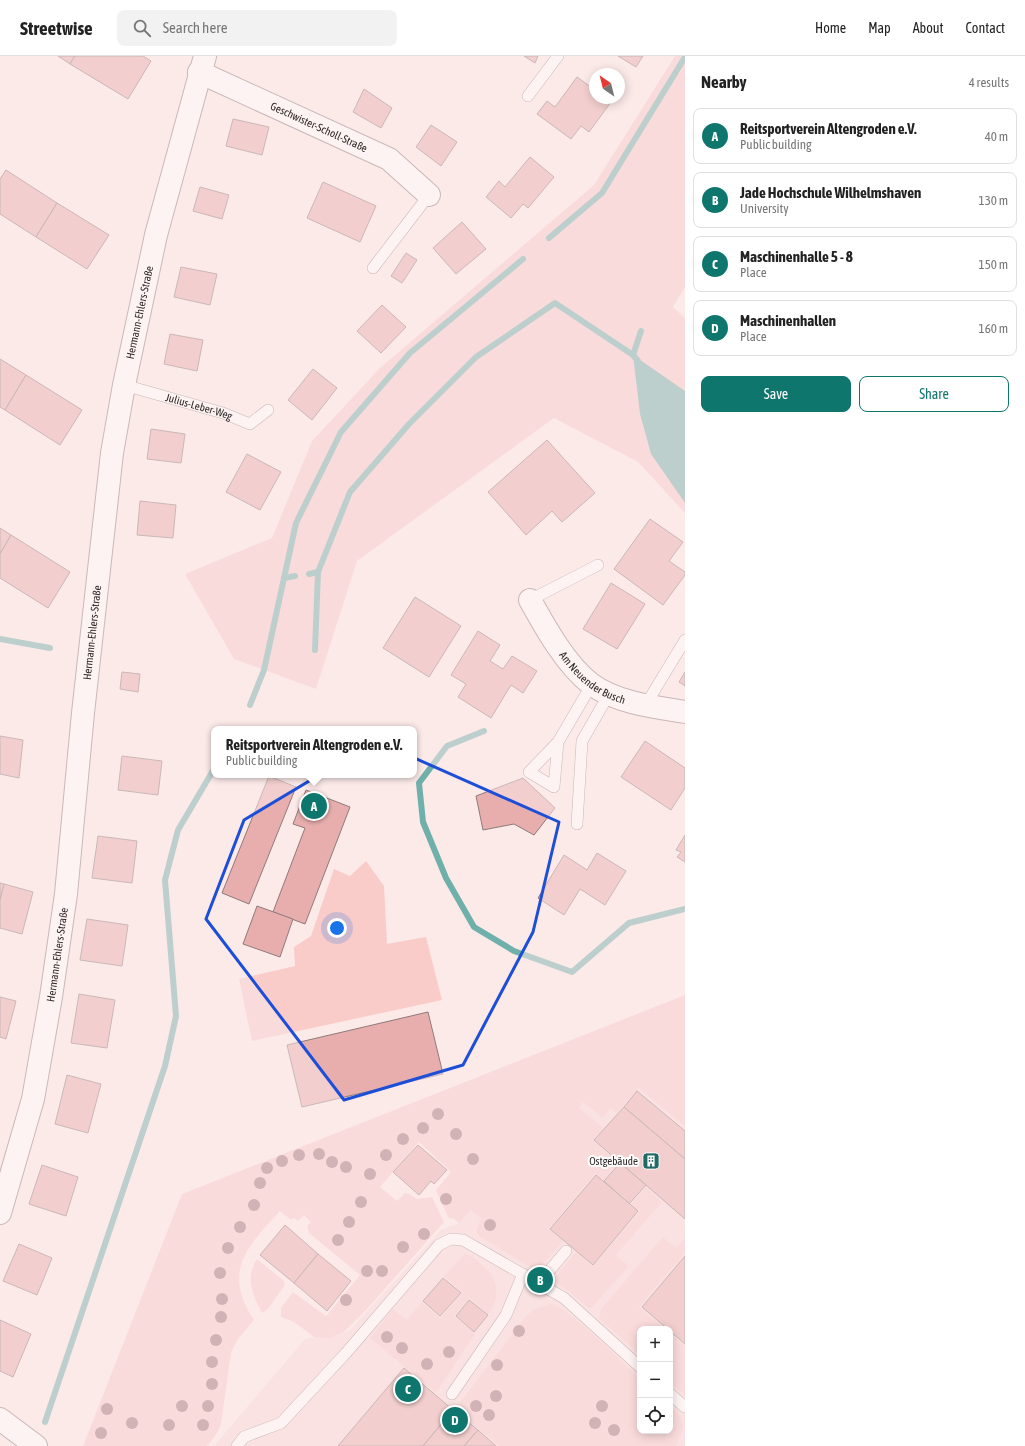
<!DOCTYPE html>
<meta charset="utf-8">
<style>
body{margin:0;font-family:"Asap Condensed",sans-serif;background:#f2f2f2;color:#222}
.controls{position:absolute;right:12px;bottom:12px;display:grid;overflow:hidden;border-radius:8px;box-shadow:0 2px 10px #0003}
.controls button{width:36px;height:36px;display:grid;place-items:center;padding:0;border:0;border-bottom:1px solid #e0e0e0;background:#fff;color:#222;font:20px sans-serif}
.compass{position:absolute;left:589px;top:12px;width:36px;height:36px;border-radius:50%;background:#fff;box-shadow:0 2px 10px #0003;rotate:325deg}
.you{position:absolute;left:337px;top:872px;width:14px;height:14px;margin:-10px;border:3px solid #fff;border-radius:50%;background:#1a73e8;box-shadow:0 0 0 6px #1a73e833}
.badge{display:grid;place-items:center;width:26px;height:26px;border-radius:50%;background:#0f766e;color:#fff;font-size:13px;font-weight:700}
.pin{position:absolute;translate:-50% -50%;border:2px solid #fff;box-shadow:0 1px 4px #0006}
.popup{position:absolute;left:211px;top:670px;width:206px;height:52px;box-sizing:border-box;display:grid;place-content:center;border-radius:8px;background:#fff;filter:drop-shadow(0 1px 3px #0005);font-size:13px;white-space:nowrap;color:#767676}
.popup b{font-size:15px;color:#222}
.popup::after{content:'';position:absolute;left:50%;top:100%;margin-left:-8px;border:8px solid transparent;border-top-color:#fff}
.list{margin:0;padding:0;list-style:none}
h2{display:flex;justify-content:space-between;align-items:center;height:52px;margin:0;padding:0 16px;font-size:17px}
h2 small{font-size:13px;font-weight:400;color:#767676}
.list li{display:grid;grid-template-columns:26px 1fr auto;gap:12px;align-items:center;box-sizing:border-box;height:56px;margin:0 8px 8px;padding:0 8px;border:1px solid #e0e0e0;border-radius:8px}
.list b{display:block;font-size:15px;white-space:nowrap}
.list p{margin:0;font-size:13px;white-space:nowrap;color:#767676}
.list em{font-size:13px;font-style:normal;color:#767676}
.actions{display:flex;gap:8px;padding:12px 16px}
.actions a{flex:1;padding:9px 0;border:1px solid #0f766e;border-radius:8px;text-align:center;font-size:14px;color:#0f766e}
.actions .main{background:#0f766e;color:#fff}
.icon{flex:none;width:22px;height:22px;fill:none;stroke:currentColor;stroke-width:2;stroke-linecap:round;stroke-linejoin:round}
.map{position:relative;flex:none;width:685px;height:1390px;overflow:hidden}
header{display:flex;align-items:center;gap:24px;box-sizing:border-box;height:56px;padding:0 20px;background:#fff;border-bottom:1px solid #e0e0e0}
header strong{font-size:19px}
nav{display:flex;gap:22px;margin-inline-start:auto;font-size:14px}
.search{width:280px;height:36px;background:#f2f2f2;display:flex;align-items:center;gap:10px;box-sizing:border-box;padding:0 14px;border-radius:8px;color:#767676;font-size:15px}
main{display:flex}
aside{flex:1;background:#fff}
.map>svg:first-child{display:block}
.built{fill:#f9dad9;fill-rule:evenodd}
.green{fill:#f9cbc9}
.water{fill:#70b0aa}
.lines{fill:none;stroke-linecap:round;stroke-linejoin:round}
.stream{stroke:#70b0aa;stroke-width:6}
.building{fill:#e7aead;stroke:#8f7a7a}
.lane-casing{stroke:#8f7b7a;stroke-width:12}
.street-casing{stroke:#8f7b7a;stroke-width:24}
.lane{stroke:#fff;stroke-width:11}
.street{stroke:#fff;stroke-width:22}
.tree{fill:#9e7275}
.marked{fill:none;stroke:#1d4ed8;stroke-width:3;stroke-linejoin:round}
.labels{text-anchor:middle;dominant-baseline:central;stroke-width:4;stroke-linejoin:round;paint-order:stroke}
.street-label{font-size:11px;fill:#2f2626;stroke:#fff}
.poi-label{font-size:11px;fill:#2f2626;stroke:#fff;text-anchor:end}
</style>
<header>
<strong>Streetwise</strong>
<div class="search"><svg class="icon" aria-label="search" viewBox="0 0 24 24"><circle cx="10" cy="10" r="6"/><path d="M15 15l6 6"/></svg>Search here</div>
<nav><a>Home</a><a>Map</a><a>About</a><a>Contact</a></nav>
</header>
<main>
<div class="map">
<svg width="685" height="1390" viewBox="0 0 685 1390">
<rect width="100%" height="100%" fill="#fceae9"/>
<path class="built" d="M 685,969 L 685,1390 L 214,1390 L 305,1283 L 349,1275 L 441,1174 L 459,1167 L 636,973 ZM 640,1273 L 670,1273 L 670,1375 L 640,1375 Z"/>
<g class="green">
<polygon points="675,0 685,0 685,231 673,251 685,262 685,457 638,406 554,362 357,505 316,633 234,603 185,518 272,482 312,385 380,312 594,129"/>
<polygon points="366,805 384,830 387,888 426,881 442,944 252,985 239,923 295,910 294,891 311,880 334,813 350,820"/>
<path d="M 685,939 L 685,1071 L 639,1032 L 617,1057 L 611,1052 L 603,1062 L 583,1046 L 579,1052 L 603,1072 L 593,1084 L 619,1107 L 604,1124 L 595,1118 L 549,1172 L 563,1185 L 541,1210 L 536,1212 L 530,1211 L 479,1180 L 476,1176 L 481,1162 L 471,1154 L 459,1167 L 453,1162 L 451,1163 L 448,1161 L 436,1134 L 451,1116 L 419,1086 L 380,1131 L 397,1145 L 405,1137 L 409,1138 L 417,1143 L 432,1141 L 444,1166 L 367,1253 L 346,1274 L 330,1282 L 314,1281 L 294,1266 L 281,1261 L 281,1252 L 293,1236 L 326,1260 L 360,1219 L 309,1177 L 307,1170 L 311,1166 L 304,1159 L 298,1165 L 294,1162 L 291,1164 L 280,1155 C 247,1191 222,1215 254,1264 L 238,1283 L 231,1296 L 221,1368 C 218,1377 213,1383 207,1390 L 83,1390 L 182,1138 Z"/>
<polygon points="646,1131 662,1146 616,1199 629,1210 592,1251 588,1252 570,1236 557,1228 557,1219 576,1196 593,1210 640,1155 631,1148"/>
<polygon points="663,1181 676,1192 685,1182 685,1197 639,1251 665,1273 640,1273 640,1299 599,1262 601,1253"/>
<path d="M 465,1198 C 471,1199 476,1204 481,1208 C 498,1222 502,1240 488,1258 L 469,1242 L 454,1260 L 475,1278 L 436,1337 L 370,1282 L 393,1253 L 407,1264 L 422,1246 L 440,1262 L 463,1237 L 444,1220 Z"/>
<path d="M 257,1203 L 284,1225 L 285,1229 L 268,1253 L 262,1257 C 252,1239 245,1220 257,1203 Z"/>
<path d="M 552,1248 C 572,1254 622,1306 640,1323 L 640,1375 L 670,1375 L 670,1350 L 680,1360 L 684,1371 L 676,1390 L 499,1390 L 455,1353 L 526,1260 L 534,1253 Z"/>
<polygon points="670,1277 685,1290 685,1340 670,1326"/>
</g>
<polygon class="water" points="633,299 685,335 685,447 651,398 640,358"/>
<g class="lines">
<g class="stream">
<polyline points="549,182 602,137 685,1"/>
<polyline points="633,299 641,275"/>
<polyline points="309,518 318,516 350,436 409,368 476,301 555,247 633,299 638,305"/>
<polyline points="284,522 295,520"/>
<polyline points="0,583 50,592"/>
<polyline points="315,594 318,516"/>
<polyline points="250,649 264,614 296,467 341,376 410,297 523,203"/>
<polyline points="484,675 447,690 419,727 423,766 446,822 474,871 514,895 572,916 629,867 685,853"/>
<polyline points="45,1366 165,1010 176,960 165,824 178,774 214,713"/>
</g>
</g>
<g class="building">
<polygon points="58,0 75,0 70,8"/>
<polygon points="75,0 143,0 151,5 128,43 70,8"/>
<polygon points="524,0 538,0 535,7"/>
<polygon points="618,0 643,0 636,11"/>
<polygon points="577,21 595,34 595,42 606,42 611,46 589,76 581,70 571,83 537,58 547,45 555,51"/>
<polygon points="364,33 392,52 381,72 353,56"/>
<polygon points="233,63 269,71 262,99 226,90"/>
<polygon points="431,69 457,86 441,110 416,91"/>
<polygon points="530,101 554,121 528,152 523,148 511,162 486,141 499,125 505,131"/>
<polygon points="6,114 57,147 36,181 0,158 0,123"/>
<polygon points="323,126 376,150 360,186 307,162"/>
<polygon points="200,131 229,139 222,163 193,155"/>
<polygon points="57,147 109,179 87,213 36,181"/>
<polygon points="462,166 486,193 456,218 433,192"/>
<polygon points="406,197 417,204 402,227 391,220"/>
<polygon points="181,211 217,218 210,249 174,241"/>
<polygon points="382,249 406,271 381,297 357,275"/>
<polygon points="170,278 203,284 197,315 164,308"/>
<polygon points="0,303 26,319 5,354 0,351"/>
<polygon points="313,313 337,332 312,364 288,344"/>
<polygon points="26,319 82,354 60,389 5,354"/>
<polygon points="151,373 185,378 181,407 147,403"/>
<polygon points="547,384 595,437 562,466 552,455 526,479 488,436"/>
<polygon points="247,398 281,416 260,454 226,436"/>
<polygon points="140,445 176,449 173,482 137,479"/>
<polygon points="650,463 683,486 669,505 685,516 685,519 663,549 614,513"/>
<polygon points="0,472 11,479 0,498"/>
<polygon points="11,479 70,516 48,552 0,522 0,498"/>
<polygon points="611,527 645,548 617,593 583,573"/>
<polygon points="415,541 461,570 429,621 383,592"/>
<polygon points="478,575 500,589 490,605 503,613 512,600 537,615 523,637 511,629 491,662 458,641 466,628 451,619"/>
<polygon points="122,616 140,618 138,636 120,633"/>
<polygon points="685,616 685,630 679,626"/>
<polygon points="0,680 23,684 19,722 0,718"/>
<polygon points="645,685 685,712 685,732 671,754 621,721"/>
<polygon points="122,700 162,705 158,739 118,734"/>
<polygon points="269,720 296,731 249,848 222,837"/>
<polygon points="523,722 555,752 534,779 514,768 483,774 476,740"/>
<polygon points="306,734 350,751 305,868 273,856 305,772 293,768"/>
<polygon points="685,779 685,806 677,801 681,796 676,794"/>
<polygon points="98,780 137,785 132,827 92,822"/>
<polygon points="597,797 626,815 605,849 580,833 564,859 538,842 564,799 587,814"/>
<polygon points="0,827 4,828 0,844"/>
<polygon points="4,828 33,836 22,878 0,872 0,844"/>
<polygon points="257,850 293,863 280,901 243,888"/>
<polygon points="87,863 128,869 122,910 80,904"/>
<polygon points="79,938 115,944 107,992 71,987"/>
<polygon points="0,941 16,945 6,983 0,981"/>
<polygon points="428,956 443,1018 302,1051 287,989"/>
<polygon points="67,1019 101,1028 88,1077 55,1068"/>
<polygon points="637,1035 685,1075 685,1103 624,1051"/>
<polygon points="624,1051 685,1103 685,1163 594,1084"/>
<polygon points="418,1089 447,1114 434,1128 431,1125 419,1139 393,1116"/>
<polygon points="620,1107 646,1129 629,1148 604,1125"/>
<polygon points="42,1109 78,1121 66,1160 29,1148"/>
<polygon points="596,1119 638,1155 593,1209 550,1173"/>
<polygon points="285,1169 318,1198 294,1227 260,1199"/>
<polygon points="19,1188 52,1202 37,1239 3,1225"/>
<polygon points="318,1198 351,1225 327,1255 294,1227"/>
<polygon points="685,1200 685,1288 642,1251"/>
<polygon points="443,1222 461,1237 440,1260 423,1245"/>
<polygon points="469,1244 488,1259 474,1276 456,1260"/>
<polygon points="0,1264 31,1278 13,1321 0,1315"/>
<polygon points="404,1312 453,1354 423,1390 338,1390"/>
<polygon points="453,1354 478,1374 464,1390 423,1390"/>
<polygon points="478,1374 496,1390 464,1390"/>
</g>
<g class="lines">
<g class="lane-casing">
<g id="lane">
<polyline points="528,40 558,0"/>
<polyline points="373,212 429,139"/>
<path id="s1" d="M 124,329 L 223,357 L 250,368 L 268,354"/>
<polyline points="530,544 598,509"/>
<polyline points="645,650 685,584"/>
<polyline points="558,686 529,716 554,731 558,686 592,628"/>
<polyline points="577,768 582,685 609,638"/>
<polyline points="539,1227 566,1195"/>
<polyline points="452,1338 506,1259 523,1218"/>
<polyline points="670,1338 685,1351"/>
<polyline points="237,1390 244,1381 281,1367 346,1297 439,1189 451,1183 463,1184 564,1242 640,1311"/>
</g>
</g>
<g class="street-casing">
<g id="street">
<path id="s2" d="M 199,16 L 389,103 L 429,139"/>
<path id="s3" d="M 530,544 C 545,571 566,609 591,628 C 617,647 654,651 685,656"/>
<path id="s4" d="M 0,1157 L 33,1043 L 51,941 L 66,838 L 83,657 L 112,397 L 124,329 L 156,179 L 205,0"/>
<polyline points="0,1363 36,1390"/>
</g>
</g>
<use href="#lane" class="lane"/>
<use href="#street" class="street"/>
</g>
<g class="tree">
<circle cx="438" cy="1058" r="6"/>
<circle cx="423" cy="1072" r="6"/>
<circle cx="456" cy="1078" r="6"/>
<circle cx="403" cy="1083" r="6"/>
<circle cx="319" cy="1098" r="6"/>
<circle cx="299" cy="1099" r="6"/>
<circle cx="386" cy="1099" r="6"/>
<circle cx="473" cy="1103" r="6"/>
<circle cx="282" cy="1105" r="6"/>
<circle cx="332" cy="1106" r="6"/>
<circle cx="346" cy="1111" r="6"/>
<circle cx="267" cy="1112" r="6"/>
<circle cx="370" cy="1118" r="6"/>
<circle cx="260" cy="1127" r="6"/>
<circle cx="446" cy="1143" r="6"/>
<circle cx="361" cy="1146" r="6"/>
<circle cx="254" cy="1149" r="6"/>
<circle cx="349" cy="1166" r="6"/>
<circle cx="490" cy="1169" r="6"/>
<circle cx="240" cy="1171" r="6"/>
<circle cx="424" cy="1178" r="6"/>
<circle cx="338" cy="1184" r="6"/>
<circle cx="403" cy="1191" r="6"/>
<circle cx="228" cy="1192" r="6"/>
<circle cx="367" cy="1215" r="6"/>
<circle cx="382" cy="1215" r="6"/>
<circle cx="220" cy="1217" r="6"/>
<circle cx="222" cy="1243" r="6"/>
<circle cx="346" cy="1244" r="6"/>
<circle cx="221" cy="1261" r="6"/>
<circle cx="519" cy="1275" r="6"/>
<circle cx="387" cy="1281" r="6"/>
<circle cx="216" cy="1284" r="6"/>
<circle cx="402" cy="1292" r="6"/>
<circle cx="449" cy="1296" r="6"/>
<circle cx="212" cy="1306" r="6"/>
<circle cx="427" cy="1308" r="6"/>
<circle cx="497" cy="1309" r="6"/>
<circle cx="212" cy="1328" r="6"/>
<circle cx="496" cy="1340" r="6"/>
<circle cx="182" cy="1350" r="6"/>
<circle cx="208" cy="1350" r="6"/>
<circle cx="476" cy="1350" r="6"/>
<circle cx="602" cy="1350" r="6"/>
<circle cx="107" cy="1353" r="6"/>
<circle cx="489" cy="1359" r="6"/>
<circle cx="132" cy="1367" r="6"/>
<circle cx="595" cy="1367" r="6"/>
<circle cx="169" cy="1369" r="6"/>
<circle cx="203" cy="1369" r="6"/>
<circle cx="614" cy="1374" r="6"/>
<circle cx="101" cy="1377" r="6"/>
</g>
<path d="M0 0H685V1390H0ZM 376,685 L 559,766 L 533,876 L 463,1009 L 344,1044 L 206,863 L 244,764 Z" fill="#fceae9" fill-opacity=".55" fill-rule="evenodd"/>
<path class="marked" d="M 376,685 L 559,766 L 533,876 L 463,1009 L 344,1044 L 206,863 L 244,764 Z"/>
<defs>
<g id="building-square" transform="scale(0.9)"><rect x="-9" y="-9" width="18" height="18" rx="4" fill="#206a65" stroke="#fff"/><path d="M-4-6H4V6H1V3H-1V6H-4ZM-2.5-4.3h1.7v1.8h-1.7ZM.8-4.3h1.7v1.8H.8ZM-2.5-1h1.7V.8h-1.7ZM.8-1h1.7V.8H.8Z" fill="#fff"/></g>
</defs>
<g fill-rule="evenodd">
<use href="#building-square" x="651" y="1105"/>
</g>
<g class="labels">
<g class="street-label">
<text stroke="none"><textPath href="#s2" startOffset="132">Geschwister-Scholl-Straße</textPath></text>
<text stroke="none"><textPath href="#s4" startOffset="913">Hermann-Ehlers-Straße</textPath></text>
<text stroke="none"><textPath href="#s1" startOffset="78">Julius-Leber-Weg</textPath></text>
<text stroke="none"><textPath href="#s4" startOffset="589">Hermann-Ehlers-Straße</textPath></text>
<text stroke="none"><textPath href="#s3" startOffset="102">Am Neuender Busch</textPath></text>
<text stroke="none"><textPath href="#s4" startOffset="265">Hermann-Ehlers-Straße</textPath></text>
</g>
<g class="poi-label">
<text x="638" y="1105">Ostgebäude</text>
</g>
</g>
</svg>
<div class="controls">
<button>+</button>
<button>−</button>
<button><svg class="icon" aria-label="locate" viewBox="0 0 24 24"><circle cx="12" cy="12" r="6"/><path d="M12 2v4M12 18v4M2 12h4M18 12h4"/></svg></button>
</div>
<svg class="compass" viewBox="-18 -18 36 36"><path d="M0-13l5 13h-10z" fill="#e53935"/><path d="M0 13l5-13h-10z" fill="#767676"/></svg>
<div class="you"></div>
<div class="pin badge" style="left:314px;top:750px">A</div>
<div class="popup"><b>Reitsportverein Altengroden e.V.</b>Public building</div>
<div class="pin badge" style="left:540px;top:1224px">B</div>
<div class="pin badge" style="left:408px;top:1333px">C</div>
<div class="pin badge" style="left:455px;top:1364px">D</div>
</div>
<aside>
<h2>Nearby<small>4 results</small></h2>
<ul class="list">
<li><span class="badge">A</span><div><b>Reitsportverein Altengroden e.V.</b><p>Public building</p></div><em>40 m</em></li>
<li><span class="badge">B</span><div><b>Jade Hochschule Wilhelmshaven</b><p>University</p></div><em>130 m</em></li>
<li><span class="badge">C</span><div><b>Maschinenhalle 5 - 8</b><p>Place</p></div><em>150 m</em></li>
<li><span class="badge">D</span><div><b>Maschinenhallen</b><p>Place</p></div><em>160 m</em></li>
</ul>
<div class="actions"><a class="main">Save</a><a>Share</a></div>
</aside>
</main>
